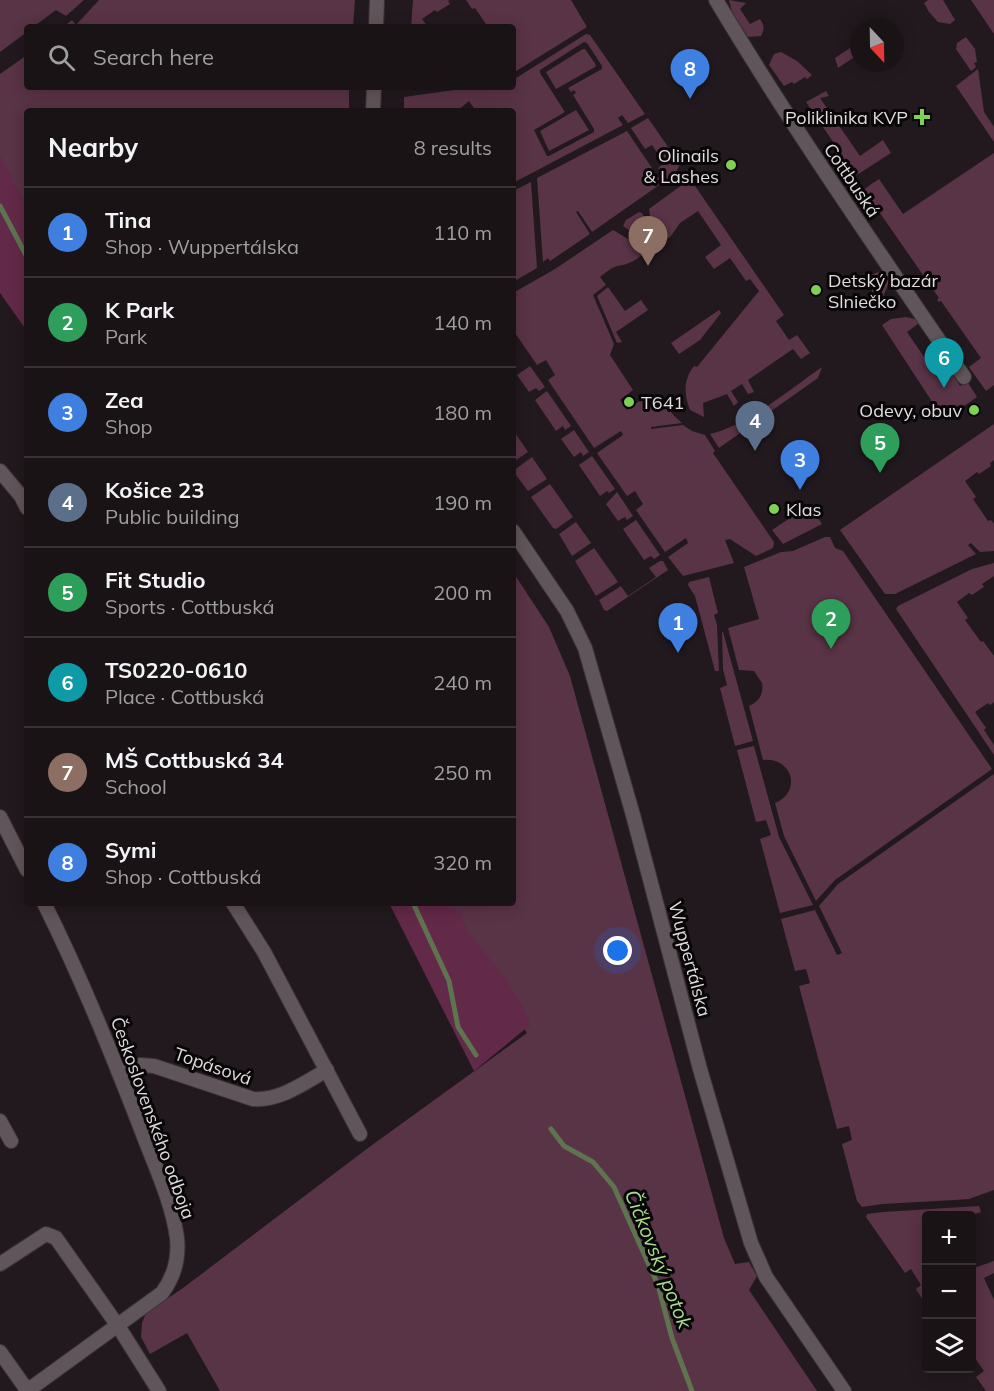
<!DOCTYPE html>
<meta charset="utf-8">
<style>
body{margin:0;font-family:Mulish,sans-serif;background:#231c1f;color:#f1f3f6}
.controls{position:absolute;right:18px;bottom:18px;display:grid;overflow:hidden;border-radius:6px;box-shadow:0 3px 15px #0003}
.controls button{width:54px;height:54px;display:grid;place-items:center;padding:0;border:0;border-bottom:2px solid #383235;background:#1a1316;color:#f1f3f6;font:30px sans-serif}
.compass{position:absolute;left:850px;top:18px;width:54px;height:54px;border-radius:50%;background:#1a1316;box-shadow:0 3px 15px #0003;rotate:158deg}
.you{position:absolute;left:618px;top:951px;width:21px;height:21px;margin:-15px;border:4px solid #fff;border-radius:50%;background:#1a73e8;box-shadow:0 0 0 9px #1a73e833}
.badge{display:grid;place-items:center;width:39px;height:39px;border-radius:50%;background:#7ed153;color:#fff;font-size:20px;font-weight:700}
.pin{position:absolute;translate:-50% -50px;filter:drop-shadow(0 2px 3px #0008)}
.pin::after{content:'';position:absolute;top:32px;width:21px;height:18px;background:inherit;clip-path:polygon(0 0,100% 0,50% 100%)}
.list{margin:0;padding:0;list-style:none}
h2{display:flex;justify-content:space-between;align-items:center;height:78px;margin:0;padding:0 24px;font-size:26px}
h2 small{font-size:20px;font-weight:400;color:#9f9ea1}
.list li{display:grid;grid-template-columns:39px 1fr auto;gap:18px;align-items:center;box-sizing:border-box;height:90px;padding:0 24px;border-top:2px solid #383235}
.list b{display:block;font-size:22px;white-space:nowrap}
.list p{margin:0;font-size:20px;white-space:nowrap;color:#9f9ea1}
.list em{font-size:20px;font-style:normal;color:#9f9ea1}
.icon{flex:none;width:33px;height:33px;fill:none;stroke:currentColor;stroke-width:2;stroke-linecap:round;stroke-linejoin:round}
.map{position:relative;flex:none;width:994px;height:1391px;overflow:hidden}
.search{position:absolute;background:#1a1316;box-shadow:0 3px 15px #0003;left:24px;top:24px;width:492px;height:66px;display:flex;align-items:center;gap:15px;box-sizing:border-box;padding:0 21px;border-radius:6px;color:#9f9ea1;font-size:22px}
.panel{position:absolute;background:#1a1316;box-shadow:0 3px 15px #0003;left:24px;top:108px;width:492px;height:798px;border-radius:6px}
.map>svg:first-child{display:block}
.green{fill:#593346;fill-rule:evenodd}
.forest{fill:#632948}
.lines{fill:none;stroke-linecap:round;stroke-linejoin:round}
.stream{stroke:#5d744f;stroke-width:5}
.street-casing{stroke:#3b3437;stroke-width:16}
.street{stroke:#60555a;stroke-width:14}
.poi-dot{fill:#7ed153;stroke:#090607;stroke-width:2}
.labels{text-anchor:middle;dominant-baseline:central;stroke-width:6;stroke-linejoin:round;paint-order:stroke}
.poi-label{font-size:18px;fill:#e1dbde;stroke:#090607;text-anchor:end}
.street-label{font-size:18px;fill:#e1dbde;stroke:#090607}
.water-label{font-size:20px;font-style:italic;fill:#a6de8e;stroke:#090607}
</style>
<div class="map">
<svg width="994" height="1391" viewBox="0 0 994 1391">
<rect width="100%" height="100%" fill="#22191e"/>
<g class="green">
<polygon points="0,0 84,0 66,16 56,10 33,27 27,27 27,32 0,52"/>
<polygon points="99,0 355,0 353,27 63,27 72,20 76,25"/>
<polygon points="413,0 450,0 448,1 450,4 437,12 435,10 422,19 428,27 411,27"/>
<polygon points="466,0 571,0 587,27 513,73 513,27 488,27 475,8 472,9"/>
<path d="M 729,0 L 746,3 L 740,9 L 750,24 L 760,19 C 764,25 765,29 761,36 L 748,37 L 732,12 Z"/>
<polygon points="928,0 943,0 955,20 950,24 938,22 929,12 924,3"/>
<polygon points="971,0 994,0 994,34"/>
<path d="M 586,34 L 590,35 L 645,114 L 628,123 L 622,115 L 618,118 L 623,125 L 513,183 L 513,111 L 476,111 L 469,101 L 457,111 L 404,111 L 404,97 L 476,87 L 513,87 L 513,80 ZM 584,42 L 587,43 L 602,66 L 602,69 L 568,88 L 571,92 L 574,90 L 576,93 L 573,95 L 594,129 L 594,132 L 549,156 L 547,156 L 534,130 L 565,112 L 540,73 L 540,70 Z"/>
<polygon points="966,37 975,49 977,62 974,63 976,67 971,71 956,49 957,43"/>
<polygon points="859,42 859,54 838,68 835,58"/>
<polygon points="583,49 585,49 596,65 595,67 556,89 546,72"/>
<polygon points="781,52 797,61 812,75 807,79 805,77 794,84 792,82 784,86 769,65 774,54"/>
<polygon points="27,55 27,87 349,87 349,111 27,111 27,245 0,190 0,74"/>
<polygon points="978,69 984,112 994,127 994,142 956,86"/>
<path d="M 826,91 L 829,96 L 820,98 L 860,156 L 883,140 L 891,153 L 852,178 C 840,177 837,172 831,163 L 842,155 L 806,102 Z"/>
<polygon points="576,110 589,130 549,151 540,131"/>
<polygon points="648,118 680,164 675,174 666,180 658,168 664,163 652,145 645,149 631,128"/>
<polygon points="627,131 662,183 592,232 578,211 576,212 590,234 550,261 548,258 543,262 537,178"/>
<path d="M 994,153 L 994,385 L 986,391 L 969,367 L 981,358 L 941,301 L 939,302 L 937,300 L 939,298 L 873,203 L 861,209 C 854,194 867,187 879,179 L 903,214 Z"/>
<polygon points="531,182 537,268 513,282 513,268 516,265 513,260 513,191"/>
<path d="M 686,182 L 695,186 L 784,315 L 776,321 L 789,340 L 797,335 L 810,353 L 801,359 L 793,349 L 748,380 L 754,392 L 748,394 L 742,384 L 731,391 L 738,402 L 734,406 L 727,394 L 703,403 L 704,417 L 690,410 C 684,394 683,380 694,366 L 697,367 L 759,291 L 750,279 L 746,281 L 730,258 L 714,269 L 705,257 L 721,245 L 698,211 L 680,223 L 671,236 L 661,243 L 654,242 L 649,209 Z"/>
<polygon points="639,212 642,213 645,218 649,245 623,226 626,220"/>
<path d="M 613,230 L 645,249 L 645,252 C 636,261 629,264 618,266 C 612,267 605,273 600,277 L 606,285 L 593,295 L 614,344 L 610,355 L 633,390 L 620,400 L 627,410 C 661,384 657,402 682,423 L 651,427 L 651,429 L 683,425 L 692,431 L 705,435 L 715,451 L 713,453 L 774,542 L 773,548 L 756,556 L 730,539 L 725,540 L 734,563 L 683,576 L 668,557 L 688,543 L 686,538 L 665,552 L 636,510 L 643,504 L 635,491 L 627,496 L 597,453 L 623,435 L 621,431 L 594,448 L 548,380 L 555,375 L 546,360 L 537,365 L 513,330 L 513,293 L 555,269 Z"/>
<polygon points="883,270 889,282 883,297 872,309 872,281 869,276"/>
<polygon points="608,287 625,311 641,300 648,310 616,332 622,342 617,343 597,296"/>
<polygon points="719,310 721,313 700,340 679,354 671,343"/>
<polygon points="906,317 915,319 919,323 907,332 939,379 951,371 960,386 967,381 977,397 944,420 882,325 891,319"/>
<polygon points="530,366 545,387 539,391 536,388 529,392 517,375"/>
<path d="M 822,367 L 818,378 L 719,448 L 710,434 C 747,426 790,389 822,367 Z"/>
<polygon points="547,391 571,426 565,430 563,426 556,431 535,400"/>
<polygon points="994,424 994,460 990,463 991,466 979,474 977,472 965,481 976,497 973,499 988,521 991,520 994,524 994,551 980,552 971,543 968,545 976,554 895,594 885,594 840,530"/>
<polygon points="513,430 528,452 513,462"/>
<polygon points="574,430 589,452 583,456 581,452 574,457 561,439"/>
<polygon points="592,456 615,489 609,493 607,491 600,496 579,465"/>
<polygon points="532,457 547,479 528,491 513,471"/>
<polygon points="550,484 573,517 556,529 553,528 531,497"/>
<polygon points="617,492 633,516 627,520 625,517 618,521 606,504"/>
<polygon points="810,505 822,524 783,544 772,530"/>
<polygon points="636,520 660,555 654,559 651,556 644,560 623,529"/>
<polygon points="576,522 591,543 572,556 559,534"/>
<path d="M 825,537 L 830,537 L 835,548 L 843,551 L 992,769 L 835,880 L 816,901 L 784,836 L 775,803 C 802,792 793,757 763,760 L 749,706 C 759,702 764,694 762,683 L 754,671 L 739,670 L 728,628 L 759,619 L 744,567 L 781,552 L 793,551 Z"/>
<polygon points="594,548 618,582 596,596 575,561"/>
<polygon points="660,561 663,561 668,570 607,611 604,610 599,600 621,586 628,596 656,577 649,568"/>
<polygon points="994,563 994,576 982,584 984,587 972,595 969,593 957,602 968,618 965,620 981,642 983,641 994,656 994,702 990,705 988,703 975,712 986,728 984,730 994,745 994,755 896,609 898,606 972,569"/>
<polygon points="513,572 549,627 570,676 724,1238 735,1264 749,1262 757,1276 749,1290 817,1391 220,1391 187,1333 150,1354 141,1337 142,1323 146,1313 183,1288 368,1148 527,1033 443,903 513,903"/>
<polygon points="709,577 718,613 714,615 717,625 719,671 715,671 695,596 688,585 689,582"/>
<polygon points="722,632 723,632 753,741 735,746 720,688 727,685 723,669"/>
<polygon points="754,746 779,837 813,905 780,913 760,839 771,835 766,820 756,822 737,750"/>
<polygon points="994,774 994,1190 969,1199 955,1200 882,1204 862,1207 857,1201 842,1144 852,1140 849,1126 837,1129 799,986 810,983 806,969 795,971 781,919 815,910 837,955 842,953 819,906 838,884"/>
<polygon points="979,1206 981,1212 971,1215 926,1216 926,1305 916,1289 921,1285 911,1269 905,1273 866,1217 867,1214 883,1212"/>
<polygon points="994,1261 994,1273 984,1278 994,1300 994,1391 986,1391 976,1377 984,1371 975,1358 972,1359 972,1263 974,1268"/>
</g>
<g class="forest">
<polygon points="0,156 27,206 27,331 0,293"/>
<polygon points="389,903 450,903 460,913 468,932 506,979 526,1013 530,1025 474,1071"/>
</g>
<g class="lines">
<g class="stream">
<polyline points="0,206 27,257"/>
<polyline points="413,903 449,981 458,1027 476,1055"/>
<polyline points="551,1129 564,1146 593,1162 614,1187 658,1285 672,1338 692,1391"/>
</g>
<g class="street-casing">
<g id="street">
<path d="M 716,0 C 793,129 879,252 964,377"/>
<polyline points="376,27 377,0"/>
<polyline points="373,111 374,87"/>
<polyline points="0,471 21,496 27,508"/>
<polyline points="513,531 567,611 585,648 633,815 700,1069 751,1243 766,1277 844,1391"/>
<polyline points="0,817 27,870"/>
<polyline points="233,903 264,952 360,1134"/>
<path d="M 118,1071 L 140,1065 L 154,1066 L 253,1099 C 280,1101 304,1083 327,1070"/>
<polyline points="0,1121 11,1141"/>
<polyline points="0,1264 46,1234 56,1238 118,1326 159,1391"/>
<polyline points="0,1352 27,1390"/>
<path d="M 27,1391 L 162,1293 C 174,1277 179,1258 177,1238 C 172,1201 154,1164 141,1129 C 111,1052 81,977 44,903"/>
</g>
</g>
<use href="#street" class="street"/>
</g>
<g class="poi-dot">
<path d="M919 108h6v6h6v6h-6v6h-6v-6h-6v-6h6z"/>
<circle cx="731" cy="165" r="6"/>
<circle cx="816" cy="290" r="6"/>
<circle cx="629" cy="402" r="6"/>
<circle cx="974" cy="410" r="6"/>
<circle cx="774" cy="509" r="6"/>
</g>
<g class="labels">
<g class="poi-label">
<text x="908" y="117">Poliklinika KVP</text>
<text x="719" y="155">Olinails<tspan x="719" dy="21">&amp; Lashes</tspan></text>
<text x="828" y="280" text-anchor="start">Detský bazár<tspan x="828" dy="21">Slniečko</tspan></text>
<text x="641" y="402" text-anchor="start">T641</text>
<text x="962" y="410">Odevy, obuv</text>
<text x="786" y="509" text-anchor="start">Klas</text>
</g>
<g class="street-label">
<text transform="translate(852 180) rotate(56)">Cottbuská</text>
<text transform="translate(690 959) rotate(75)">Wuppertálska</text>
<text transform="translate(213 1066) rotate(19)">Topásová</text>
<text transform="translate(153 1118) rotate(70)">Československého odboja</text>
</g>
<g class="water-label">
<text transform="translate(659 1259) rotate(68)">Čičkovský potok</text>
</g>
</g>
</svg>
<div class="controls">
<button>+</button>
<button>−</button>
<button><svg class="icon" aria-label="layers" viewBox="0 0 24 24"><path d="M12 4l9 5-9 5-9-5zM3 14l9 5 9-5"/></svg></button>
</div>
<svg class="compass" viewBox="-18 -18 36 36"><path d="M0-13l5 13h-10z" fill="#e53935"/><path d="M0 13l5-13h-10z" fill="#9f9ea1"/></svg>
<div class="you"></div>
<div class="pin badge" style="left:678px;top:653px;background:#3f7fe0">1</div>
<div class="pin badge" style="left:831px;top:649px;background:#2e9e5b">2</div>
<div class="pin badge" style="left:800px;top:490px;background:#3f7fe0">3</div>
<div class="pin badge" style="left:755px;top:451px;background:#5c6f8a">4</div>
<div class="pin badge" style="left:880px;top:473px;background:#2e9e5b">5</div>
<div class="pin badge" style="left:944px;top:388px;background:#0f9aa8">6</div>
<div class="pin badge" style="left:648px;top:266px;background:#8d6e63">7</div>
<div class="pin badge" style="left:690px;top:99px;background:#3f7fe0">8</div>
<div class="search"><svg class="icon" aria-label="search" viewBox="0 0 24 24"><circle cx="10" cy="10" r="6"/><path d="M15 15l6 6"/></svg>Search here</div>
<section class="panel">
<h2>Nearby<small>8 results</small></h2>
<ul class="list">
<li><span class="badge" style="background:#3f7fe0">1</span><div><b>Tina</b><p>Shop · Wuppertálska</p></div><em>110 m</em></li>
<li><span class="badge" style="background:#2e9e5b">2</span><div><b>K Park</b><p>Park</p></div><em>140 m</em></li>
<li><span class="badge" style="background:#3f7fe0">3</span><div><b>Zea</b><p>Shop</p></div><em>180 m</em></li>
<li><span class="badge" style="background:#5c6f8a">4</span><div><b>Košice 23</b><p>Public building</p></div><em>190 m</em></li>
<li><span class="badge" style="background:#2e9e5b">5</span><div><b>Fit Studio</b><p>Sports · Cottbuská</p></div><em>200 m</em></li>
<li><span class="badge" style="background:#0f9aa8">6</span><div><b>TS0220-0610</b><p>Place · Cottbuská</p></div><em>240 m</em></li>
<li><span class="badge" style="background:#8d6e63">7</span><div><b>MŠ Cottbuská 34</b><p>School</p></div><em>250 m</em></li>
<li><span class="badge" style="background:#3f7fe0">8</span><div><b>Symi</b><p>Shop · Cottbuská</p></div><em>320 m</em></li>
</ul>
</section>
</div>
